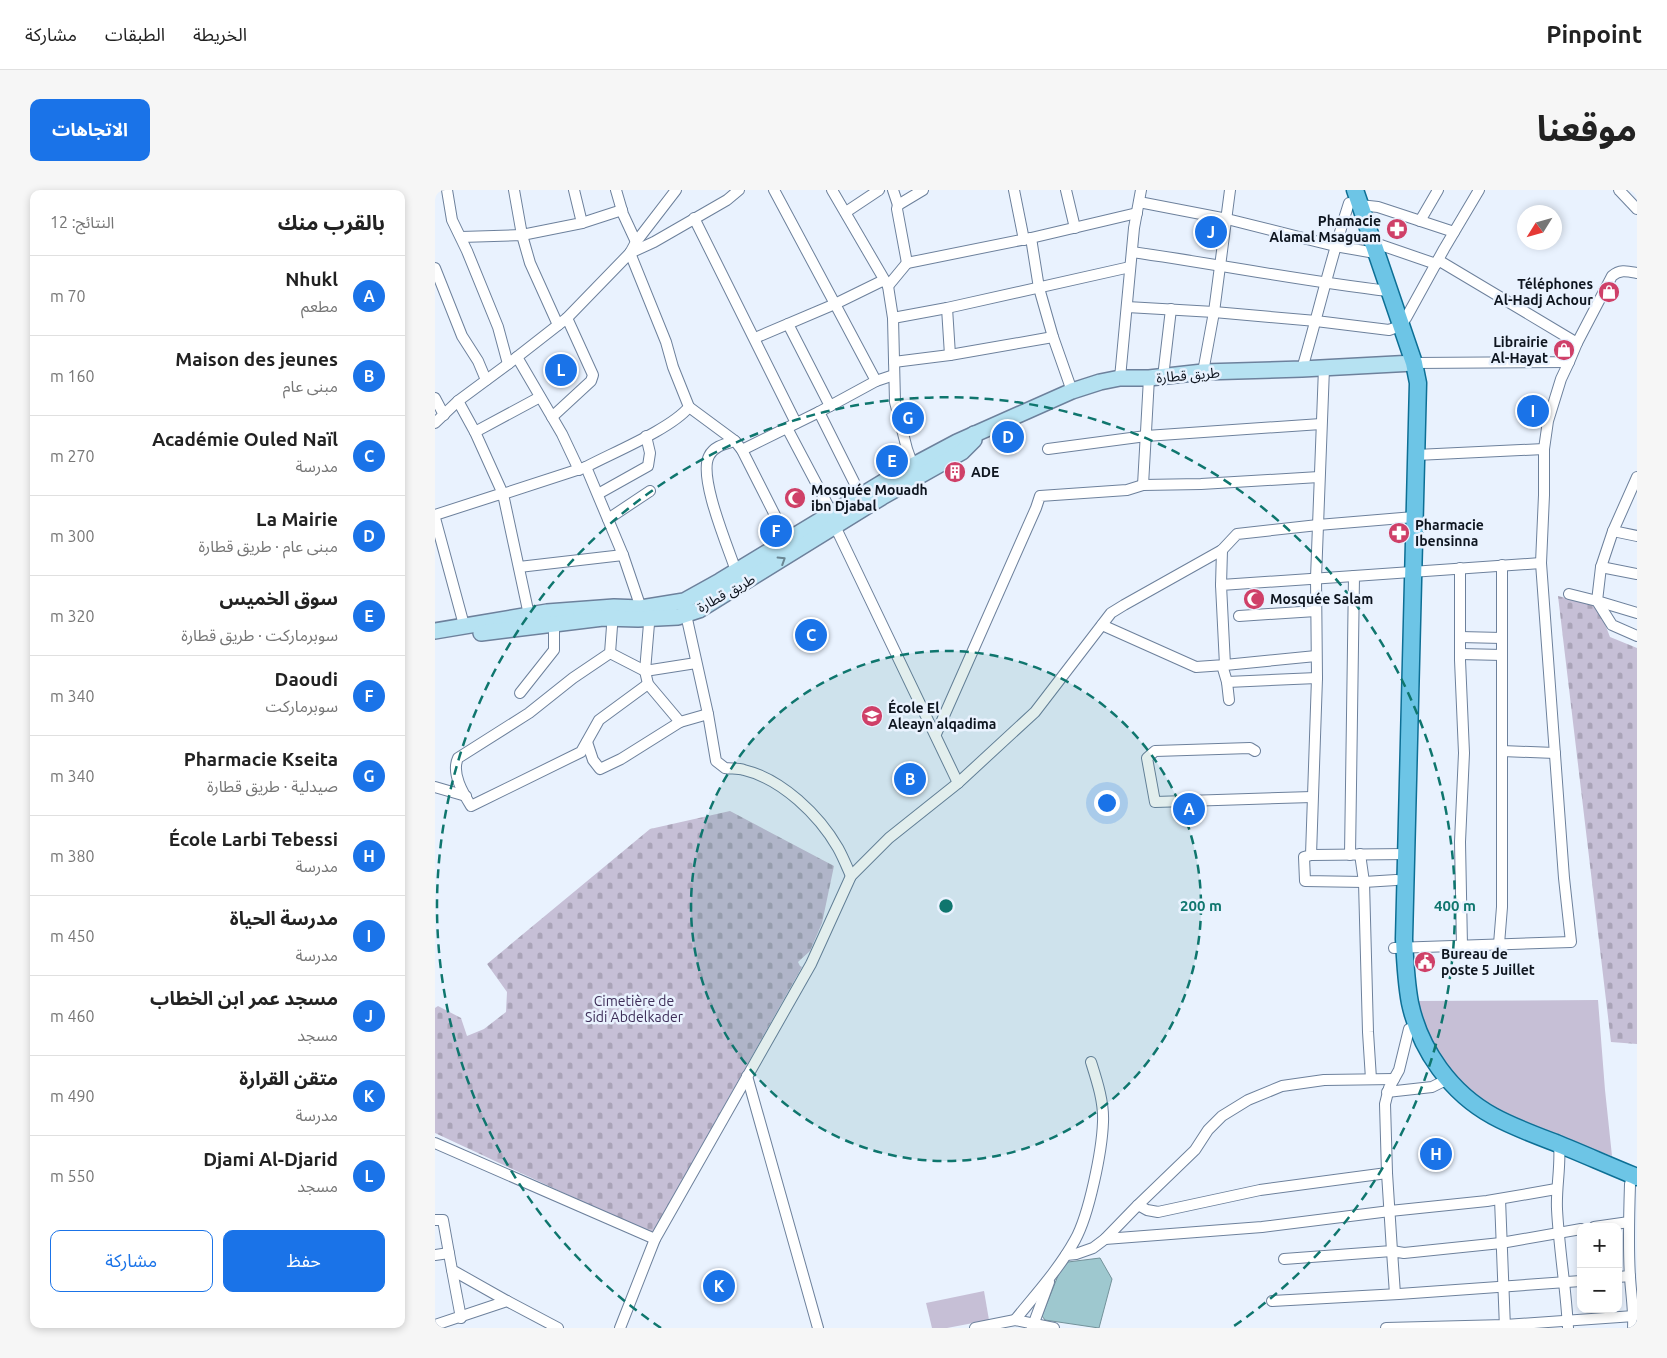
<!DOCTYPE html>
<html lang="ar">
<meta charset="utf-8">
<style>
body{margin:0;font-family:Ubuntu,"Noto Sans Arabic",sans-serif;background:#f6f6f6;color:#222;direction:rtl}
.controls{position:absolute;right:15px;bottom:15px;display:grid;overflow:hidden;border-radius:10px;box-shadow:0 2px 8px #0003}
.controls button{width:45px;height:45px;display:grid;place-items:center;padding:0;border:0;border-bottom:1px solid #e0e0e0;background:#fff;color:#222;font:25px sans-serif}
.compass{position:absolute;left:1082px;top:15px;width:45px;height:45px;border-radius:50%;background:#fff;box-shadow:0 2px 8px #0003;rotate:233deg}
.you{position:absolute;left:671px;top:612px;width:18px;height:18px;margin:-12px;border:4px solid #fff;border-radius:50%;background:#1a73e8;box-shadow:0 0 0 8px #1a73e833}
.badge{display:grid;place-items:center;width:32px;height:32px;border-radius:50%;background:#1a73e8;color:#fff;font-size:16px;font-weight:700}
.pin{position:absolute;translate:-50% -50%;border:2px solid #fff;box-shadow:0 1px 5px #0006}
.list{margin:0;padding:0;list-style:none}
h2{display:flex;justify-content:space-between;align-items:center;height:65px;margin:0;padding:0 20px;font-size:21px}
h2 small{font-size:16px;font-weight:400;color:#767676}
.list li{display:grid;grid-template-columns:32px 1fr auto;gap:15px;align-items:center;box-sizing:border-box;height:80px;padding:0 20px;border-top:1px solid #e0e0e0}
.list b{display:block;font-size:19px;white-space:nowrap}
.list p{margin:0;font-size:16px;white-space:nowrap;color:#767676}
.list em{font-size:16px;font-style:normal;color:#767676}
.actions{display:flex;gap:10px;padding:15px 20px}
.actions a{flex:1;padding:11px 0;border:1px solid #1a73e8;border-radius:10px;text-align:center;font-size:18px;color:#1a73e8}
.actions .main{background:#1a73e8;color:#fff}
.map{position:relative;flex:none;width:1202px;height:1138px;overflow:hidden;direction:ltr;border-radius:10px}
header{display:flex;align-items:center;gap:30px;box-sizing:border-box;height:70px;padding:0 25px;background:#fff;border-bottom:1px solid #e0e0e0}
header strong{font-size:24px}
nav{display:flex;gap:28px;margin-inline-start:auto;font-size:18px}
.intro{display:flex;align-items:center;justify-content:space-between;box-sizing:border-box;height:120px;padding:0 30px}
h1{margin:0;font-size:35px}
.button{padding:12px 22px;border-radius:10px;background:#1a73e8;color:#fff;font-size:18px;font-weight:700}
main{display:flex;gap:30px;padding:0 30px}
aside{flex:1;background:#fff;border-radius:10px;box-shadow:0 2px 8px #0003}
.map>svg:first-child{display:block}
.green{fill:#c6bfd6}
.cemetery{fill:url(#cemetery-stones)}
.water{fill:#9ec8cf;stroke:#73929a}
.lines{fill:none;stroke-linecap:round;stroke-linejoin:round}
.street-casing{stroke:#6d819c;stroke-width:12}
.secondary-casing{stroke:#6d819c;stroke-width:18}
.primary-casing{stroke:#0d6f95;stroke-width:19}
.street{stroke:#fff;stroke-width:10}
.secondary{stroke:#b6e2f2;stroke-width:15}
.primary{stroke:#6dc5e6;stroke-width:16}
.oneway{stroke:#6a8693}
.ring{fill:none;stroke:#0f766e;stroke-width:2.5;stroke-dasharray:9 6}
.labels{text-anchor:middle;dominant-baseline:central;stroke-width:5;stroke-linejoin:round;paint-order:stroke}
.poi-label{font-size:14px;font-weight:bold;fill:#0e151f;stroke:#e9f2fe;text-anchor:start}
.street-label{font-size:14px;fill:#0e151f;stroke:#e9f2fe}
.park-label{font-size:14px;fill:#3c2c57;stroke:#e9f2fe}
.centre{fill:#0f766e;stroke:#e9f2fe;stroke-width:2.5}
.ring-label{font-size:15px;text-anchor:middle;font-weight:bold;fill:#0f766e;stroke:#e9f2fe;stroke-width:5;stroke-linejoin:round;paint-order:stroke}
</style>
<header>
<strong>Pinpoint</strong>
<nav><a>الخريطة</a><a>الطبقات</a><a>مشاركة</a></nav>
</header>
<div class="intro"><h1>موقعنا</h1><a class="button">الاتجاهات</a></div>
<main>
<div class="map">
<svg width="1202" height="1138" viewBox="0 0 1202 1138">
<defs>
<pattern id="cemetery-stones" width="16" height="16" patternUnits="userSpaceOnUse" patternTransform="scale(1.25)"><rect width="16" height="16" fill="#c6bfd6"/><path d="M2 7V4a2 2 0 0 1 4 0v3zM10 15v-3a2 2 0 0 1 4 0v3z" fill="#a9a3b7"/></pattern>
</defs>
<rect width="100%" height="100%" fill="#e9f2fe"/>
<g class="green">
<polygon points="1163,810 1170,900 1177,966 1090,934 1063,920 1035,902 1010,877 977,811"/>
<polygon points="549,1101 554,1130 512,1138 497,1138 491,1113"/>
</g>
<g class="cemetery">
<polygon points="1123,406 1163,416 1175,447 1202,458 1202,854 1176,852"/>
<polygon points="295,621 399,676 387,733 375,761 363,772 365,776 367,777 217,1044 0,943 0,818 3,816 26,828 32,846 49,839 71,822 72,802 52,774 215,639"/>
</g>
<polygon class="water" points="665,1068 677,1089 664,1138 610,1130 607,1126 624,1083 633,1072"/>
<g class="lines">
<g class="street-casing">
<g id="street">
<polyline points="12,0 17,30 32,61 63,137 73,174"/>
<polyline points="79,0 87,45 147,33 139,0"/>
<polyline points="181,0 188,24 201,52"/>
<polyline points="397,0 453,96 458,128 460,212 472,259 478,276"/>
<polyline points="458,0 463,15"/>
<polyline points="488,0 463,15 462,19 472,73 596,48 702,23"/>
<polyline points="579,0 589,50"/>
<polyline points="631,0 640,38"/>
<polyline points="1184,0 1202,19"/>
<polyline points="704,12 792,29 900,56 940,63"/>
<polyline points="925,15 943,17 1019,42"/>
<polyline points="411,22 444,0"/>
<polyline points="259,28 361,233"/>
<polyline points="985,31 1003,0"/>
<polyline points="147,33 187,20"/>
<polyline points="26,47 87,45 95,73 123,135"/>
<polyline points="596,48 604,98 618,147 637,201"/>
<polyline points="937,52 1001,74"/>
<path d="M 697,62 C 782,74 867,91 953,101"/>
<polyline points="195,63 231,152 238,177 254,217"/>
<polyline points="195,63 219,52 292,10 304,0"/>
<polyline points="1003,70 1142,153"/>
<polyline points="0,78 27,146 43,171 51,190"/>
<polyline points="453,96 472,73"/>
<polyline points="692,117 779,122 881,131 954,140 965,136 971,128 1009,59 1044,0"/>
<polyline points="512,118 515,165"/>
<polyline points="458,128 512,118 695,77"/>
<polyline points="353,134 395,216"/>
<polyline points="320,148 400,114 339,0"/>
<polyline points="82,167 127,244 144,280"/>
<polyline points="459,172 515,165 618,147"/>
<path d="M 979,173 L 1134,172 L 1142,153 L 1177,86 C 1185,79 1192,81 1202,83"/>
<polyline points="889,178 881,388 882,488 876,665 869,667 870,691 929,692 961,690"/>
<path d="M 867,179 C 883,124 896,68 914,13"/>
<polyline points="768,182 779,122 795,0"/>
<polyline points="728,187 736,119"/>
<polyline points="685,188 699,38 706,0"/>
<polyline points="441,191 400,114 449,90"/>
<polyline points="0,208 9,225"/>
<polyline points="117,227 156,191 158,185 132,128"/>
<polyline points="0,233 23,211 73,174 132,128 195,63 201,52 241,0"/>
<polyline points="352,238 397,323"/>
<polyline points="40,242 105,207"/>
<polyline points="613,259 711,246 886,234"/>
<polyline points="307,260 384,222"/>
<polyline points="981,265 1109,259"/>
<polyline points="1202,287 1178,341 1166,377 1162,411 1202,423"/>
<polyline points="708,295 714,188"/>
<polyline points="163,304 213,276 215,263 211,246"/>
<polyline points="426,306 384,222 441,191 459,185"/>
<polyline points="0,325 62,305 68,304 40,242 23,211"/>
<polyline points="0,328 29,435"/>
<polyline points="173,329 215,301"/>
<polyline points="398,332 523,593"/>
<polyline points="1178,341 1202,346"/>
<polyline points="84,377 188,365"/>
<polyline points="1166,377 1202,384"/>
<polyline points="1025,378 1025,470 1029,563 1025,652 1027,756"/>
<path d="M 301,381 C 293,357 263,287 274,266 C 279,256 290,254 300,251 L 307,260 L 353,351"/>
<polyline points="786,395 787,360"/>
<polyline points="1134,404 1162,411 1177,435 1202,446"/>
<path d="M 206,418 L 188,365 L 151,277 C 177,263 236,239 254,217 L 300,251"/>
<path d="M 250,420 L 273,524 L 281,571 L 290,578 C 296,579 303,578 309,580 C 347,589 384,625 403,658 C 408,667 412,677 416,686"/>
<polyline points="215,422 210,481 213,494 245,532 273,524"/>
<path d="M 178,423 L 175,463 L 138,488 L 94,523 L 23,568 C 16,583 28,603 36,616 L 146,562 L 164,530 L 213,494"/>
<polyline points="94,425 68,304 151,277"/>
<polyline points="804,426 881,421"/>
<polyline points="667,435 761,477 790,475 786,395 919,386"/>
<polyline points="1025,447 1067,448"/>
<polyline points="175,463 210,481 261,473"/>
<polyline points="1025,464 1067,465"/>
<polyline points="787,475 792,492 794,510"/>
<polyline points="790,475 881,466"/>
<polyline points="792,492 882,488"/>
<polyline points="85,503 119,460 119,439 115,429"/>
<polyline points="501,544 601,318 605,306 692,300 708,295 766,294 884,287"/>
<polyline points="152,552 158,570 165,579 186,569 245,532"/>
<polyline points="820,561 815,558 720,561 712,568 720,612 877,607"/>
<polyline points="1067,561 1120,563"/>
<polyline points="0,597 31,606"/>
<polyline points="925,664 929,692 933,842 936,889"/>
<polyline points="876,665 972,664"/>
<polyline points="915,665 919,386 1106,373"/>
<polyline points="1064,754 1067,717 1067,375"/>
<polyline points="959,758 1136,752 1129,688 1106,373 1109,305 1109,259 1113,231 1126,189 1134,172"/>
<polyline points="312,886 383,1138"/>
<polyline points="952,902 997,897 1013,889"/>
<polyline points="0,953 220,1049"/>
<path d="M 1124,954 C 1126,976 1121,997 1122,1019 C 1124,1059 1131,1098 1133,1138"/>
<path d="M 1195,994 C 1194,1025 1193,1056 1195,1087 C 1196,1104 1199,1121 1198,1138"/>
<polyline points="1065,1009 1070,1138"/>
<polyline points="703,1015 712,1020 723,1022 825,1000 952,983"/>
<polyline points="0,1030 8,1030 17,1080 72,1111"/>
<polyline points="1159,1037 1194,1032"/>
<polyline points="670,1049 827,1037 955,1021 1052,1011 1121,999"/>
<polyline points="0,1065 14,1063"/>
<polyline points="631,1065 641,1064 658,1058 670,1049 703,1015 760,960 773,940 787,926 813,910 847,896 889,890 959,889"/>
<polyline points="849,1069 957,1061 952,983 950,914 954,898 964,880 974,839"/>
<polyline points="17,1080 26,1128"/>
<polyline points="1183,1087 1195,1086"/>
<polyline points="960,1104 957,1061 969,1063 1066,1053 1146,1039"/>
<polyline points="837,1111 964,1104 1146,1091"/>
<path d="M 580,1130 C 601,1104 624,1079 640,1050 C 654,1025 667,961 668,932 C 669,912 662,891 656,872"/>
<polyline points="0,1135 72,1111 123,1138"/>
<polyline points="185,1138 220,1049 376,774 416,686 454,648 523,593 600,522 676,423 689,415 787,360 802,344 883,335 979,327"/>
<polyline points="540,1138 580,1130 619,1138"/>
<polyline points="597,1138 614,1092"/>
<polyline points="951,1138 1070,1135 1199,1126"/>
</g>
</g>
<g class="secondary-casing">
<g id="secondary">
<polyline points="0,441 112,422 179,417 206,418 249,411 285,391 460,285 522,252 637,201 665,192 685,188 714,188 768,182 867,179 979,173"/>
<polyline points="46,443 168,428 203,429 243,427 264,420 447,307 527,262 539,250 539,244"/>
</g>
</g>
<g class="primary-casing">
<path id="primary" d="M 920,0 L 979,173 L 983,193 L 969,749 C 970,770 971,792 975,813 C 985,860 1016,903 1058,926 C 1078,937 1100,945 1121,953 C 1148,964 1175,976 1202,987"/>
</g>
<use href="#street" class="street"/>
<use href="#secondary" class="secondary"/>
<use href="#primary" class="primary"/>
</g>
<defs><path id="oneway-chevron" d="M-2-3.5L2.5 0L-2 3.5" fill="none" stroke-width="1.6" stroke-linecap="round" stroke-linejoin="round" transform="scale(1.25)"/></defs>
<use class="oneway" href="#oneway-chevron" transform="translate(347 370) rotate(-32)"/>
<circle cx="511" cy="716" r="255" fill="#0f766e" fill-opacity=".12"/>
<g class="ring">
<circle cx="511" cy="716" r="255"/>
<path d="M226 1138A509 509 0 1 1 796 1138"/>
</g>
<defs>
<g id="pharmacy-disc" transform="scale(1.125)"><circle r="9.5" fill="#cf4068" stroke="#e9f2fe"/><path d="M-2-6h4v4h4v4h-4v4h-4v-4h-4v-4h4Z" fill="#fff"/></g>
<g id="shop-disc" transform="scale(1.125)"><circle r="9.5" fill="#cf4068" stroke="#e9f2fe"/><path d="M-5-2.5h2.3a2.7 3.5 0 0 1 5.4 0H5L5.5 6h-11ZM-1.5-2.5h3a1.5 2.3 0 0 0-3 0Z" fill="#fff"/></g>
<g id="building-disc" transform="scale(1.125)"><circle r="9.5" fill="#cf4068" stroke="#e9f2fe"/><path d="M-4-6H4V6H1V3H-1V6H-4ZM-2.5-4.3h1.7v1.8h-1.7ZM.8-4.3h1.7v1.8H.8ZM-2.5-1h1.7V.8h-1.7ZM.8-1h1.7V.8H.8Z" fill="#fff"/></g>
<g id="mosque-disc" transform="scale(1.125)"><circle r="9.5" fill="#cf4068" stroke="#e9f2fe"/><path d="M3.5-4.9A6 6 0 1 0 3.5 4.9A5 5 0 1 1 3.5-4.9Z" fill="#fff"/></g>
<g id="university-disc" transform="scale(1.125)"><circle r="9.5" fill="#cf4068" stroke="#e9f2fe"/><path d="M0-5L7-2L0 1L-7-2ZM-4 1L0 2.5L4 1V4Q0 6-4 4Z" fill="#fff"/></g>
<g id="civic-disc" transform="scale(1.125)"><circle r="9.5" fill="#cf4068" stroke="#e9f2fe"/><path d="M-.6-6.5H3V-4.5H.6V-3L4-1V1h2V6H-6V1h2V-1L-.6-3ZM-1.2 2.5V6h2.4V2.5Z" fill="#fff"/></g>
</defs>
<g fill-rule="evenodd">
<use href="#pharmacy-disc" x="962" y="39"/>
<use href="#shop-disc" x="1174" y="102"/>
<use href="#shop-disc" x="1129" y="160"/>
<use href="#building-disc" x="520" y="282"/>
<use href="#mosque-disc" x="360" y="308"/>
<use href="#pharmacy-disc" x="964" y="343"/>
<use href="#mosque-disc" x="819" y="409"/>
<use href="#university-disc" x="437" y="526"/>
<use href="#civic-disc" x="990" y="772"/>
</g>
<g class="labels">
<g class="poi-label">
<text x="946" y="31" text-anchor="end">Phamacie<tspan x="946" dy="16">Alamal Msaguam</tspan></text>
<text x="1158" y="94" text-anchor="end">Téléphones<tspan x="1158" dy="16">Al-Hadj Achour</tspan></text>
<text x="1113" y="152" text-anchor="end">Librairie<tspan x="1113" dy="16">Al-Hayat</tspan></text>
<text x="536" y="282">ADE</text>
<text x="376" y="300">Mosquée Mouadh<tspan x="376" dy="16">ibn Djabal</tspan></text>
<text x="980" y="335">Pharmacie<tspan x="980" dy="16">Ibensinna</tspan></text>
<text x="835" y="409">Mosquée Salam</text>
<text x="453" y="518">École El<tspan x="453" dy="16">Aleayn alqadima</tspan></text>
<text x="1006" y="764">Bureau de<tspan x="1006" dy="16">poste 5 Juillet</tspan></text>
</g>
<g class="street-label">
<text transform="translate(753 185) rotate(-5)">طريق قطارة</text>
<text transform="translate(291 403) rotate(-29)">طريق قطارة</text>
</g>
<g class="park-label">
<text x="199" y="811">Cimetière de<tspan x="199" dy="16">Sidi Abdelkader</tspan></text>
</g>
</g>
<circle cx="511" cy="716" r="8" class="centre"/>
<g class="ring-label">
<text x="766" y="721">200 m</text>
<text x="1020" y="721">400 m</text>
</g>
</svg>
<div class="controls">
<button>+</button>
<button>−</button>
</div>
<svg class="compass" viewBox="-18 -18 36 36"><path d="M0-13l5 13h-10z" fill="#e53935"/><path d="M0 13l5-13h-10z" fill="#767676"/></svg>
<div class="you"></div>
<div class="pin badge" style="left:754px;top:619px">A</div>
<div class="pin badge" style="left:475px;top:589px">B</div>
<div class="pin badge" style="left:376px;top:445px">C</div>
<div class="pin badge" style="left:573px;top:247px">D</div>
<div class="pin badge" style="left:457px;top:271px">E</div>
<div class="pin badge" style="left:341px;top:341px">F</div>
<div class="pin badge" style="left:473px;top:228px">G</div>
<div class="pin badge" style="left:1001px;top:964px">H</div>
<div class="pin badge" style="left:1098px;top:221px">I</div>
<div class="pin badge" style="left:776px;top:42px">J</div>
<div class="pin badge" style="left:284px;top:1096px">K</div>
<div class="pin badge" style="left:126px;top:180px">L</div>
</div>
<aside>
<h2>بالقرب منك<small>النتائج: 12</small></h2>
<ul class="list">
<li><span class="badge">A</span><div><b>Nhukl</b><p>مطعم</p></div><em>70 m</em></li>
<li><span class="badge">B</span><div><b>Maison des jeunes</b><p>مبنى عام</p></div><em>160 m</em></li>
<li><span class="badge">C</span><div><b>Académie Ouled Naïl</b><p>مدرسة</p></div><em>270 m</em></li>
<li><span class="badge">D</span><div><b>La Mairie</b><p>مبنى عام · طريق قطارة</p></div><em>300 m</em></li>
<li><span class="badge">E</span><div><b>سوق الخميس</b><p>سوبرماركت · طريق قطارة</p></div><em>320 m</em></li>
<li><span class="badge">F</span><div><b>Daoudi</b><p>سوبرماركت</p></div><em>340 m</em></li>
<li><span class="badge">G</span><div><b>Pharmacie Kseita</b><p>صيدلية · طريق قطارة</p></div><em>340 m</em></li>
<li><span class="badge">H</span><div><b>École Larbi Tebessi</b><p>مدرسة</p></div><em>380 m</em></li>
<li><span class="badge">I</span><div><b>مدرسة الحياة</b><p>مدرسة</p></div><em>450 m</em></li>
<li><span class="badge">J</span><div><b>مسجد عمر ابن الخطاب</b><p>مسجد</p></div><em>460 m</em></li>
<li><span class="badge">K</span><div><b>متقن القرارة</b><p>مدرسة</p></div><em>490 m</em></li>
<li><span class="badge">L</span><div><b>Djami Al-Djarid</b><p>مسجد</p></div><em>550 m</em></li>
</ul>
<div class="actions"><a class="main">حفظ</a><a>مشاركة</a></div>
</aside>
</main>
